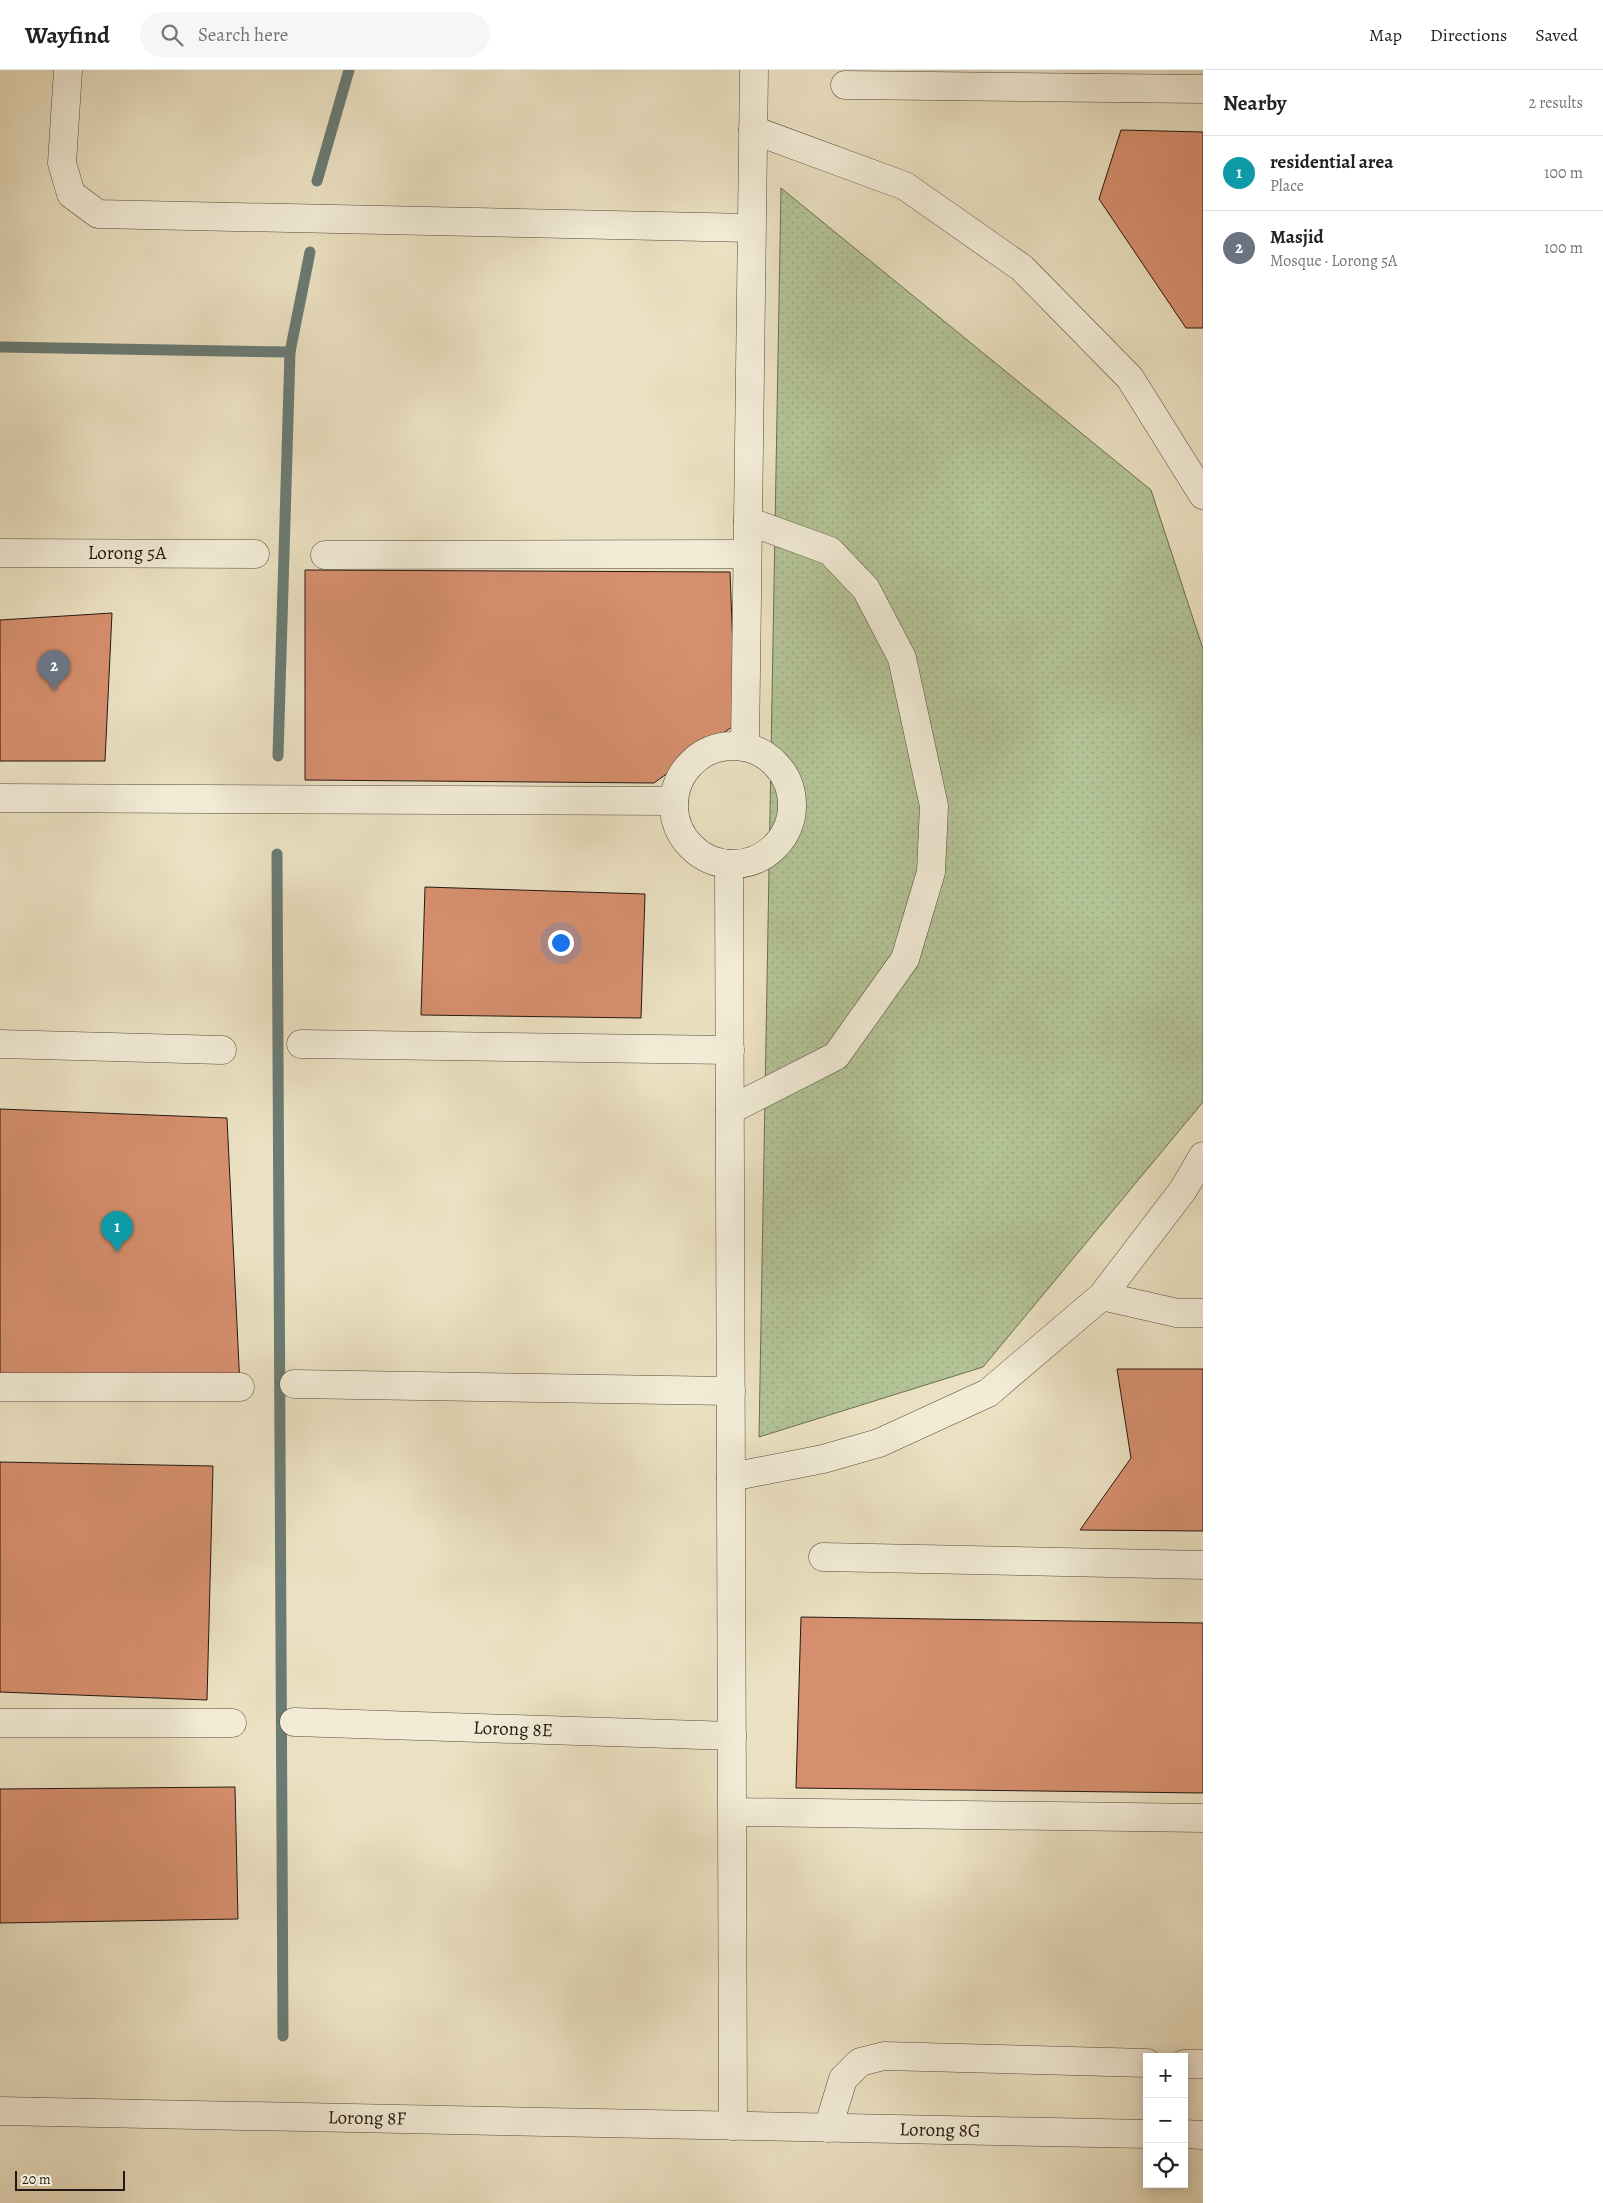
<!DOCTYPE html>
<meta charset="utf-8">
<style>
body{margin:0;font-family:Alegreya,serif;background:#f6f6f6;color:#222}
.controls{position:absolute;right:15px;bottom:15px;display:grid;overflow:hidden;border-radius:0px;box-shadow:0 2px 12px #0003}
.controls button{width:45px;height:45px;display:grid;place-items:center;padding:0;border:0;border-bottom:1px solid #e0e0e0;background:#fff;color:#222;font:25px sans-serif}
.scale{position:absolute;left:15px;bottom:12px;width:110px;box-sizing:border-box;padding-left:5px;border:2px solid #241812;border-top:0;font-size:14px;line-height:18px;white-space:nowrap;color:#241812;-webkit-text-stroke:4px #f2ecd7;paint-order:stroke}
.you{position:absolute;left:560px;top:872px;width:18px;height:18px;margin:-12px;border:4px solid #fff;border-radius:50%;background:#1a73e8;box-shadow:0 0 0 8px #1a73e833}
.badge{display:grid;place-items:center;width:32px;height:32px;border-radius:50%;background:#1a73e8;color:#fff;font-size:16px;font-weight:700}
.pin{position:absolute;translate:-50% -41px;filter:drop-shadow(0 1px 2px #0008)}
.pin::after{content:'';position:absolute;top:26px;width:18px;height:15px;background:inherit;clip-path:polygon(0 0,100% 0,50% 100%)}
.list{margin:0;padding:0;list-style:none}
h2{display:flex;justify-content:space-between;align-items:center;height:65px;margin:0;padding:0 20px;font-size:21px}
h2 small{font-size:16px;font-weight:400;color:#767676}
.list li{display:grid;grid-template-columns:32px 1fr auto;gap:15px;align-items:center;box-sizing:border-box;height:75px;padding:0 20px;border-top:1px solid #e0e0e0}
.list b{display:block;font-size:19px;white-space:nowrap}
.list p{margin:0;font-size:16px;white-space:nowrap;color:#767676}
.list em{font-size:16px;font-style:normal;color:#767676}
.icon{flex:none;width:28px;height:28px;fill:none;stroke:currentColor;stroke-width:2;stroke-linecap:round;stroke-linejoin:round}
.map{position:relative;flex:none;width:1203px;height:2133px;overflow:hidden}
header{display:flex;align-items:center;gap:30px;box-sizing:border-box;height:70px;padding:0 25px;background:#fff;border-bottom:1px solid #e0e0e0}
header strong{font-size:24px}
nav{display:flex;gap:28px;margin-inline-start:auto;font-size:18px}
.search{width:350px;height:45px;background:#f6f6f6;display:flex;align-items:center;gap:12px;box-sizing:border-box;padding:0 18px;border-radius:28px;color:#767676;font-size:19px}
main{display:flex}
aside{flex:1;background:#fff}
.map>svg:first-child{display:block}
.garden{fill:url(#garden-dots);stroke:#6c6e54}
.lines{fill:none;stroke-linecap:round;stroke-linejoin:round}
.stream{stroke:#6a7b74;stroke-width:11}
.building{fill:#d68f6e;stroke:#241812}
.minor-casing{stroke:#564a3e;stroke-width:29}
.minor{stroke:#f2ecd7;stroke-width:28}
.labels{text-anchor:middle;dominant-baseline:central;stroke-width:4;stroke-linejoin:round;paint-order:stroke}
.street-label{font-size:19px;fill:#241812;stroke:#f2ecd7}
</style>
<header>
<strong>Wayfind</strong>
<div class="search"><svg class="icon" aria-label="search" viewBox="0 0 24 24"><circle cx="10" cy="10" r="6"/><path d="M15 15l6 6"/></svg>Search here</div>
<nav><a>Map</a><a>Directions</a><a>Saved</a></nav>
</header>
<main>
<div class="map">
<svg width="1203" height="2133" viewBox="0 0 1203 2133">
<defs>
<pattern id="garden-dots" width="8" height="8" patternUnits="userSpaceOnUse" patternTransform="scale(1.25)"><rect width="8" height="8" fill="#b3c396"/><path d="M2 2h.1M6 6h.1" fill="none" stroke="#9aa780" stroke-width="1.8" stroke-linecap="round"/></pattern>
</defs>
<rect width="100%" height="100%" fill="#ebe1c2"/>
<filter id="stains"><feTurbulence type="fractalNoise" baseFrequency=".004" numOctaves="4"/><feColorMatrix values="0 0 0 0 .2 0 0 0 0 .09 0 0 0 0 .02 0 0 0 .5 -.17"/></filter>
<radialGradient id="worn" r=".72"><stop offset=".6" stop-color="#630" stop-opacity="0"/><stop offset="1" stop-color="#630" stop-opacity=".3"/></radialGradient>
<polygon class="garden" points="781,118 1151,420 1203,579 1203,1032 983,1297 759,1367"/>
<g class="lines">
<g class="stream">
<polyline points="317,111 349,0"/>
<polyline points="0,277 290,282"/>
<polyline points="278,686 290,282 310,182"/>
<polyline points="277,784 283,1966"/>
</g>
</g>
<g class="building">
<polygon points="1121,60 1203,62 1203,258 1186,258 1099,129"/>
<polygon points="305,500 730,502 736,654 654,713 305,710"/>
<polygon points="112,543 105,691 0,691 0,550"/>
<polygon points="425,817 645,824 641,948 421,945"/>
<polygon points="0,1039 227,1048 240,1317 0,1317"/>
<polygon points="1117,1299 1203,1299 1203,1461 1080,1460 1131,1388"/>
<polygon points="0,1392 213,1396 207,1630 0,1622"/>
<polygon points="801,1547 1203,1553 1203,1723 796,1718"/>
<polygon points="235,1717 238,1849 0,1853 0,1719"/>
</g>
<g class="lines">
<g class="minor-casing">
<g id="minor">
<polyline points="68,0 62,93 71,124 98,144 751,158"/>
<polyline points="845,15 1203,19"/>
<polyline points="753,60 905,116 1022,198 1130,308 1203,425"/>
<polyline points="0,483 255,484"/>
<polyline points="325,485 747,484"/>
<circle cx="733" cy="735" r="59"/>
<polyline points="745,677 754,0"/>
<polyline points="0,728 674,731"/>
<polyline points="729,794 733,2056"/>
<polyline points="0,974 222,980"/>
<polyline points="301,974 730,980"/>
<polyline points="730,1040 836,986 905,889 931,802 934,736 902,588 866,519 830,481 748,451"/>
<polyline points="1102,1226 1177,1243 1203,1243"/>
<polyline points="294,1314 731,1321"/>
<polyline points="0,1317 240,1317"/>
<polyline points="731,1407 823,1389 879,1373 988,1323 1102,1226 1183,1120 1203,1086"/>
<polyline points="823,1487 1203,1495"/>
<polyline points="294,1652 732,1666"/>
<polyline points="0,1653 232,1653"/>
<polyline points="733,1742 1203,1748"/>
<polyline points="1184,1994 1203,1994"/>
<polyline points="0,2041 1147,2064"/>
<polyline points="828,2058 843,2009 860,1992 884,1986 1147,1993"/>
<polyline points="1184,2064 1203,2065"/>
</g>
</g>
<use href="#minor" class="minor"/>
</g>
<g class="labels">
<g class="street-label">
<text x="127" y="483">Lorong 5A</text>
<text transform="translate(513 1659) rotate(2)">Lorong 8E</text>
<text transform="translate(367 2048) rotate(1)">Lorong 8F</text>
<text transform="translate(940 2060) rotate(1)">Lorong 8G</text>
</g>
</g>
<rect width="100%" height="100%" filter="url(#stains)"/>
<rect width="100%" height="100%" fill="url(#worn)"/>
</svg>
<div class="controls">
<button>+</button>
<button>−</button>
<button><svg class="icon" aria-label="locate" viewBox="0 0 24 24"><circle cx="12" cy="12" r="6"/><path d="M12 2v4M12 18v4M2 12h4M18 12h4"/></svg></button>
</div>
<div class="scale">20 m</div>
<div class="you"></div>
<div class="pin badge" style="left:117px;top:1182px;background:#0f9aa8">1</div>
<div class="pin badge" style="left:54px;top:621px;background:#6b7280">2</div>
</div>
<aside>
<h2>Nearby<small>2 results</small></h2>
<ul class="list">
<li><span class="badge" style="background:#0f9aa8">1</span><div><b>residential area</b><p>Place</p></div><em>100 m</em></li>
<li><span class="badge" style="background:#6b7280">2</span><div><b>Masjid</b><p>Mosque · Lorong 5A</p></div><em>100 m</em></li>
</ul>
</aside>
</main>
